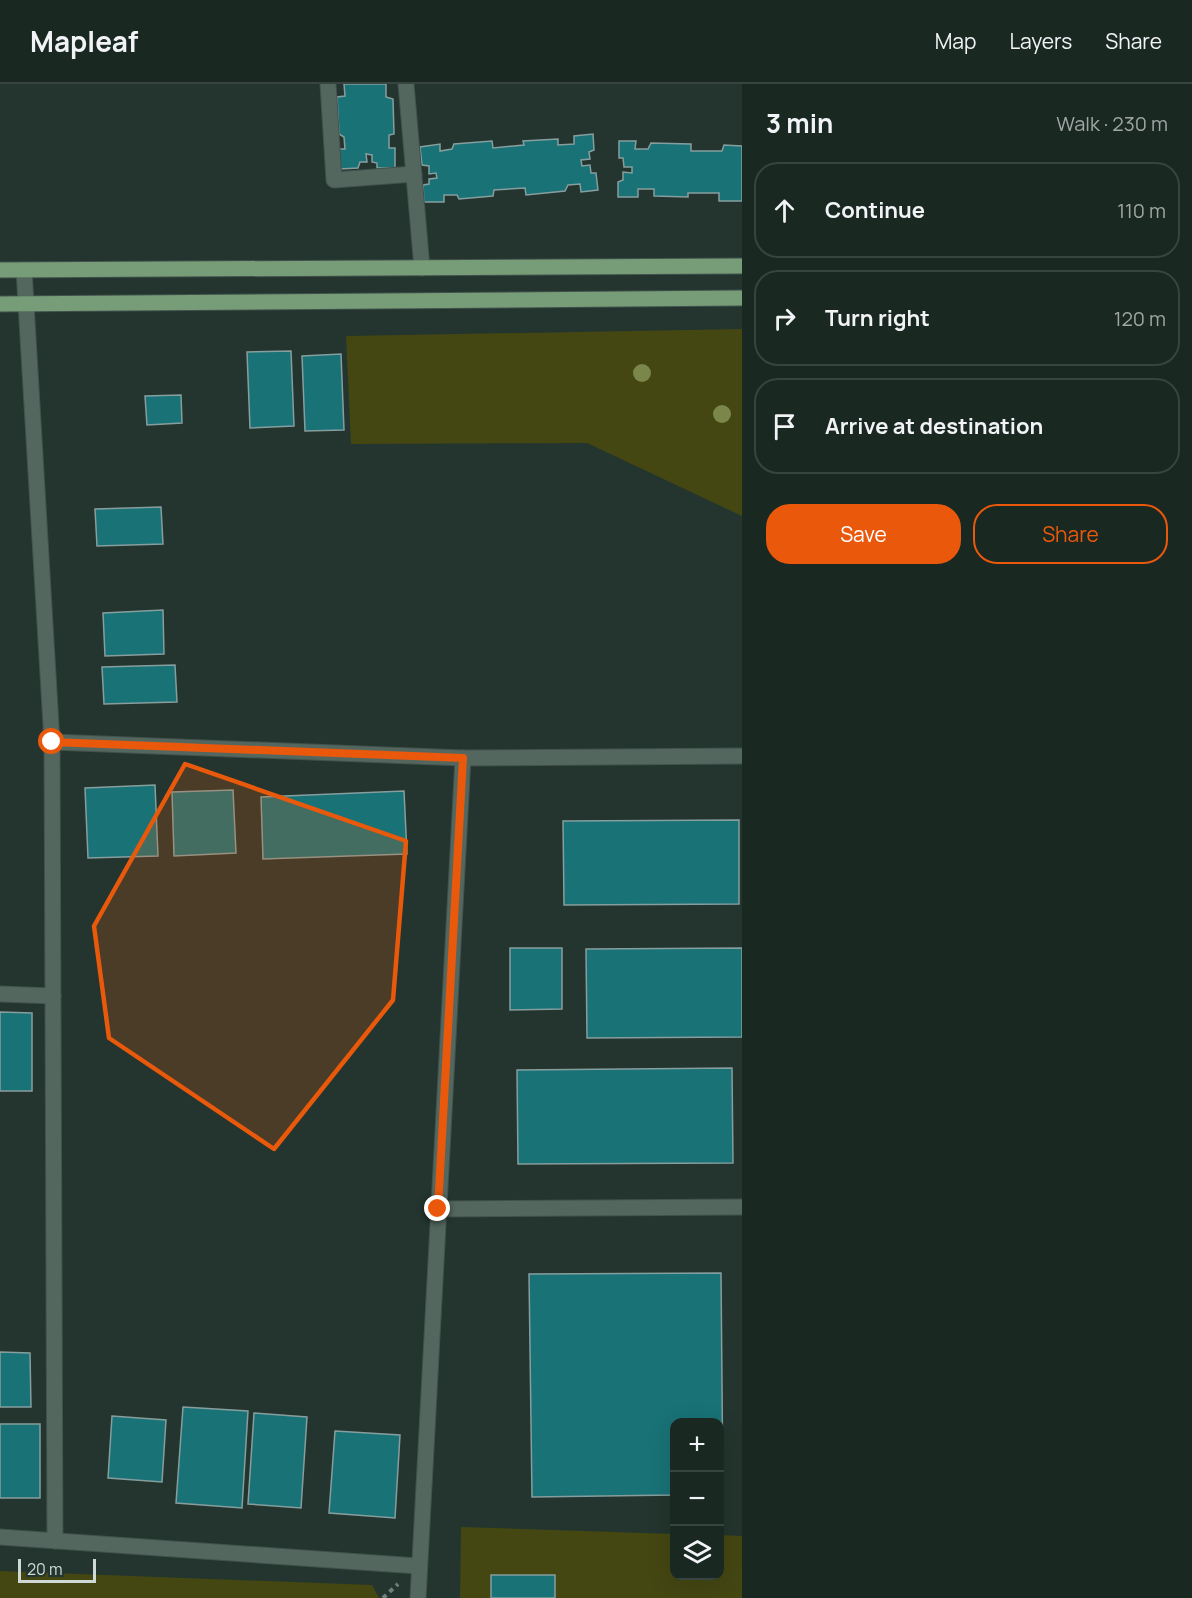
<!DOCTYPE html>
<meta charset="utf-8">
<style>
body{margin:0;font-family:Manrope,sans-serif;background:#23302a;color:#f1f3f6}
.controls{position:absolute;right:18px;bottom:18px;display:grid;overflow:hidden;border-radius:12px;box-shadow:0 6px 24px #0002}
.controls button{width:54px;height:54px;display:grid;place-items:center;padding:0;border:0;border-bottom:2px solid #384440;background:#1a2822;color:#f1f3f6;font:30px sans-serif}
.scale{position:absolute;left:18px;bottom:15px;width:78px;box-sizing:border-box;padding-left:6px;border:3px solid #cfdad6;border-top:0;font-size:16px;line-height:21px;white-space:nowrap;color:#cfdad6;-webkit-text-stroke:4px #23352e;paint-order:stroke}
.stop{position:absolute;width:18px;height:18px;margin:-14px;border:4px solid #ea580c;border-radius:50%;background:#fff}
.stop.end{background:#ea580c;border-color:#fff;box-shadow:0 2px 6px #0008}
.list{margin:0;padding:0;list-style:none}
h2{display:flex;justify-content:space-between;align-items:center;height:78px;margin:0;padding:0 24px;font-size:26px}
h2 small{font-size:20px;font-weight:400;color:#9fa6a5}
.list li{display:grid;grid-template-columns:39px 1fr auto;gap:18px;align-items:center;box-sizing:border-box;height:96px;margin:0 12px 12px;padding:0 12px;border:2px solid #384440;border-radius:24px}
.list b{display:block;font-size:22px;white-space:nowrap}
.list em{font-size:20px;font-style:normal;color:#9fa6a5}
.actions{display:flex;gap:12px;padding:18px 24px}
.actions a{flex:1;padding:14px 0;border:2px solid #ea580c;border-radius:24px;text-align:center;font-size:21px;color:#ea580c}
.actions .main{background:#ea580c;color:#fff}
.icon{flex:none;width:33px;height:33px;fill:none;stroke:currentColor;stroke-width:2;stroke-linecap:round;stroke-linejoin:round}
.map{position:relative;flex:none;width:742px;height:1514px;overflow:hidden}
header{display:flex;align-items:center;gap:36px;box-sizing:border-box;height:84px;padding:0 30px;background:#1a2822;border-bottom:2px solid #384440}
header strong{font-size:28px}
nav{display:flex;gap:33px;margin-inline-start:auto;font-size:21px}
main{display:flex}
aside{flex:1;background:#1a2822}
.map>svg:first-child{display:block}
.green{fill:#444712}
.building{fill:#197276;stroke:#879e9f;stroke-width:1.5}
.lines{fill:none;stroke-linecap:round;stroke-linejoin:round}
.minor-casing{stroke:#42514c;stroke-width:17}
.major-casing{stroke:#42514c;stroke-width:17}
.path{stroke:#707f79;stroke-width:4;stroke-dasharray:4.5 4.5;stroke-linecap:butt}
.minor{stroke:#53675f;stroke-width:15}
.major{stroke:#779c78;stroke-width:15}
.tree{fill:#7a864a}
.route{stroke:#ea580c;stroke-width:8}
.marked{fill:#e8590c;fill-opacity:0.2;stroke:#e8590c;stroke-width:4.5;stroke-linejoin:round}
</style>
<header>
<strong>Mapleaf</strong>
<nav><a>Map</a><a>Layers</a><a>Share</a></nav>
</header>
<main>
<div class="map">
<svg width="742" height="1514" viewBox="0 0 742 1514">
<rect width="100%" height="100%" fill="#23352e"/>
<g class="green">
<polygon points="742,245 742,432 587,359 351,360 346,252"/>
<polygon points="461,1443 674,1450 674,1492 720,1492 720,1451 742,1452 742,1514 460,1514"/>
<polygon points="0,1487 372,1501 379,1514 0,1514"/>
</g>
<g class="building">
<polygon points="344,0 386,0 386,13 393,15 394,50 389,51 389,64 395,64 395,84 377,84 377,79 372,78 372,71 366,70 367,78 360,78 358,84 340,85 339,65 345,65 344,53 339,50 337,13 345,12"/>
<polygon points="593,50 594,66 589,68 590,75 581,76 582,82 590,81 591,89 596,89 598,106 581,108 580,100 568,101 565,107 526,111 525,104 494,106 493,112 459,115 457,111 444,111 444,118 424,118 423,101 429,100 429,95 437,94 436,89 429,90 429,82 422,81 420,63 440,60 440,67 452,65 454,60 492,57 493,64 524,61 523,57 558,55 558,61 574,60 574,52"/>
<polygon points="619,57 636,57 635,65 648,65 651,59 691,60 691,67 722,67 724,61 742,62 742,117 719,117 719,109 688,109 688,113 654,112 654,105 638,105 638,113 618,113 618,98 623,96 623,88 632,89 632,83 624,83 623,74 619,74"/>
<polygon points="291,267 294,342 250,344 247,268"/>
<polygon points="341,270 344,346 305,347 302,272"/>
<polygon points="181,311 182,339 147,341 145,312"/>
<polygon points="161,423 163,460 97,462 95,425"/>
<polygon points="163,526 164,570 105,572 103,529"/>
<polygon points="175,581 177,618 104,620 102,583"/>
<polygon points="155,701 158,772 88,774 85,704"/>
<polygon points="233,706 236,769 174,772 172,708"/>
<polygon points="404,707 407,770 263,775 261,713"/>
<polygon points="739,736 739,820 564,821 563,737"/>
<polygon points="510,864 562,864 562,925 510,926"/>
<polygon points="742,864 742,953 587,954 586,865"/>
<polygon points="0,928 32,929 32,1007 0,1007"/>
<polygon points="732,984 733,1079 518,1080 517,986"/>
<polygon points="721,1189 723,1411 720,1411 720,1338 674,1338 674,1411 532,1413 529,1190"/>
<polygon points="0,1268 30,1269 31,1323 0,1323"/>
<polygon points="183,1323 248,1327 242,1424 176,1419"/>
<polygon points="254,1329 307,1333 301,1424 248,1420"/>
<polygon points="112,1332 166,1336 162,1398 108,1394"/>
<rect x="0" y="1340" width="40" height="74"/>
<polygon points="335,1347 400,1351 395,1434 329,1429"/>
<rect x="491" y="1491" width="64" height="23"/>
</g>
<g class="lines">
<g class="minor-casing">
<g id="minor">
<polyline points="328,0 334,96 414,90"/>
<polyline points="406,0 422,184"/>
<polyline points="24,186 52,658 55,1457"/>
<polyline points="52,658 463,674 742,672"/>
<polyline points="0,910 53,912"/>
<polyline points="438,1125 742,1123"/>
<polyline points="0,1453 418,1482"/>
<polyline points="418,1514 463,674"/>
</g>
</g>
<g class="major-casing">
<g id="major">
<polyline points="0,186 742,182"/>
<polyline points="0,220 742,214"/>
</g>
</g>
<polyline class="path" points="383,1514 398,1500"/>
<use href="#minor" class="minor"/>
<use href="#major" class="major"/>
</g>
<g class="tree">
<circle cx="642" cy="289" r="9"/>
<circle cx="722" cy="330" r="9"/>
</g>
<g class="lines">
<polyline class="route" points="52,658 463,674 438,1125"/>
</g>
<path class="marked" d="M 185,680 L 406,757 L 393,916 L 274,1065 L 109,954 L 94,842 Z"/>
</svg>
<div class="controls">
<button>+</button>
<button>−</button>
<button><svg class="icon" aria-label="layers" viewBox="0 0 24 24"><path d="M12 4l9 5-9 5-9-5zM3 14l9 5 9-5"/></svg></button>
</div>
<div class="scale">20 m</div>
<div class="stop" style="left:52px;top:658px"></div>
<div class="stop end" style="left:438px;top:1125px"></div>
</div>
<aside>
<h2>3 min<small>Walk · 230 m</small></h2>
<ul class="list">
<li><svg class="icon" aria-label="ahead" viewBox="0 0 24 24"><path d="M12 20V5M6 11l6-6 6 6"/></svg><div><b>Continue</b></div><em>110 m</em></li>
<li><svg class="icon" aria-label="right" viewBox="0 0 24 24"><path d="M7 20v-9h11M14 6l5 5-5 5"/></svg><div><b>Turn right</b></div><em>120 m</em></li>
<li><svg class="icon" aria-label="arrive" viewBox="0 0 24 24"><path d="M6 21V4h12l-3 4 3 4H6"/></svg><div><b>Arrive at destination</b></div></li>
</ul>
<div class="actions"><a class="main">Save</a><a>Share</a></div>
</aside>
</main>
